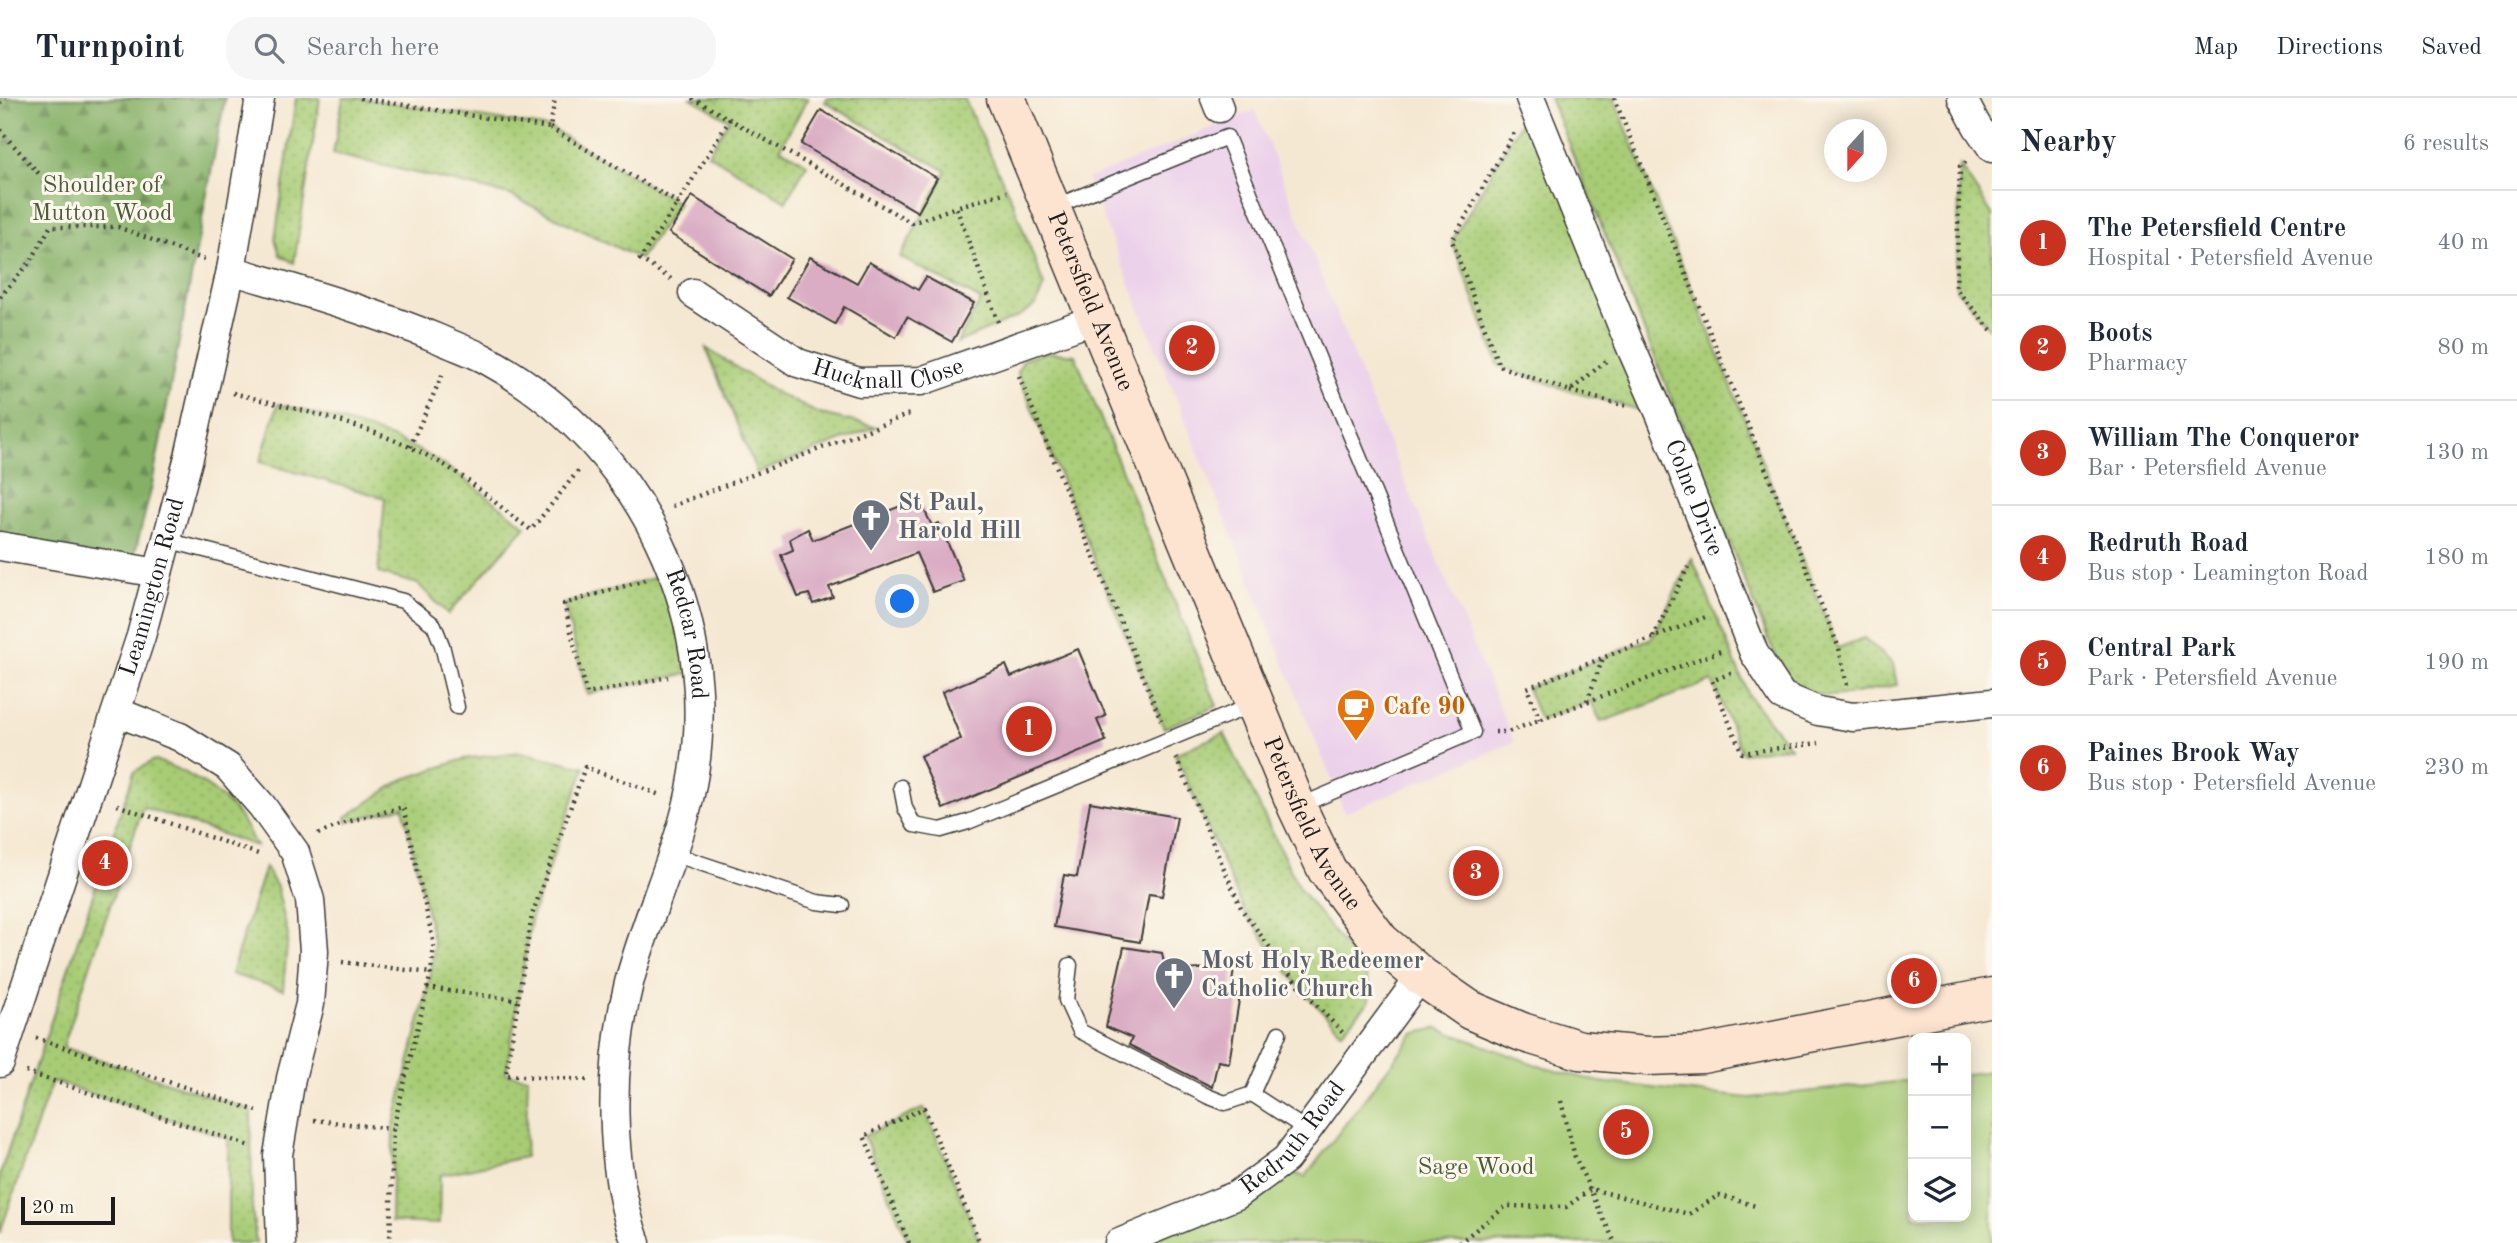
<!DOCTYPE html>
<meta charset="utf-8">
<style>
body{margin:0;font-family:"Old Standard TT",serif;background:#f6f6f7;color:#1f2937}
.controls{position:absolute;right:21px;bottom:21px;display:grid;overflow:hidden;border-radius:14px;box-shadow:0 4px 18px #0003}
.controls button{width:63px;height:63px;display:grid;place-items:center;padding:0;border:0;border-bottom:2px solid #e0e1e3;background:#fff;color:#1f2937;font:35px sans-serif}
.compass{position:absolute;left:1824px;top:21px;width:63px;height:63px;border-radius:50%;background:#fff;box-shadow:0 4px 18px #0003;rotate:201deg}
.scale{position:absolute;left:21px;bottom:18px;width:94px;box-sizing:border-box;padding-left:7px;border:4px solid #1c1c1c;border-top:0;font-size:19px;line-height:24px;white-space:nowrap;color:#1c1c1c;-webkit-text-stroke:5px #fbf7ec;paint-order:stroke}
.you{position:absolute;left:903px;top:504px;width:24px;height:24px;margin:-18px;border:5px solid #fff;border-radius:50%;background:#1a73e8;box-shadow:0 0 0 10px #1a73e833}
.badge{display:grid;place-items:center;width:46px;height:46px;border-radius:50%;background:#c8321e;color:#fff;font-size:23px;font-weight:700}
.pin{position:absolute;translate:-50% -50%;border:4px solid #fff;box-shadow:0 2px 7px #0006}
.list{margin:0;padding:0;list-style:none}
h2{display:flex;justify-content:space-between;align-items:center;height:91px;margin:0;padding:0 28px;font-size:30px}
h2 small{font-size:23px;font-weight:400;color:#747a83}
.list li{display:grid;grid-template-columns:46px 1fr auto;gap:21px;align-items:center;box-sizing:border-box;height:105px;padding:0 28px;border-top:2px solid #e0e1e3}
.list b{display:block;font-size:26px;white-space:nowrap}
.list p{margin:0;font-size:23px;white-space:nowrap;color:#747a83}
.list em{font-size:23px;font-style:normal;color:#747a83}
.icon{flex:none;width:38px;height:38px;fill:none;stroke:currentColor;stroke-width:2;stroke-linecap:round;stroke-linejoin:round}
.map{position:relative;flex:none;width:1992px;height:1145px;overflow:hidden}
header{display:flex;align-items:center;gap:42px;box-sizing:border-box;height:98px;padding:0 35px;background:#fff;border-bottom:2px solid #e0e1e3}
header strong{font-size:33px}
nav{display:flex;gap:38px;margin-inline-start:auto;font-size:24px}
.search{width:490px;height:63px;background:#f6f6f7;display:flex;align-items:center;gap:18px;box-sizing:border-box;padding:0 24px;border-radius:28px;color:#747a83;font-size:26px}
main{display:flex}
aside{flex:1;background:#fff}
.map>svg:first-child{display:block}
.built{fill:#ecd1eb}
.grass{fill:url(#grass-dots);stroke:#627448;stroke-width:2}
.forest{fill:url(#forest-firs);stroke:#506641;stroke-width:2}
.green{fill:#a7cc75;stroke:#627448;stroke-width:2}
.building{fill:#daadc5}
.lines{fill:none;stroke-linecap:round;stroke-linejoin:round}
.lane-casing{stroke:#3d3b37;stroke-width:17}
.street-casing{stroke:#3d3b37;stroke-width:31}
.secondary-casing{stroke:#3d3b37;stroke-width:41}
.path{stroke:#3d3b37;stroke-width:4.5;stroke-dasharray:2 5;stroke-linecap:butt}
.lane{stroke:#fff;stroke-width:14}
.street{stroke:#fff;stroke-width:28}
.secondary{stroke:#fde4d1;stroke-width:38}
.labels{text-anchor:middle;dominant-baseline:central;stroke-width:6;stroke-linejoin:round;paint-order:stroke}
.park-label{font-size:24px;fill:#4d5a3b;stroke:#fbf7ec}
.street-label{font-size:24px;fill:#1c1c1c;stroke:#fbf7ec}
.worship-label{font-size:24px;font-weight:bold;fill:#5b616d;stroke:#fbf7ec;text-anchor:start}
.food-label{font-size:24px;font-weight:bold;fill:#c56008;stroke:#fbf7ec;text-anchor:start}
</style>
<header>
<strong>Turnpoint</strong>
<div class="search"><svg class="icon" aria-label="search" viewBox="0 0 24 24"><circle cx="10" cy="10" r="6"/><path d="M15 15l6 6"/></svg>Search here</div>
<nav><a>Map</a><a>Directions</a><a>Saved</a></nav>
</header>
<main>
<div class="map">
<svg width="1992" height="1145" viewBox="0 0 1992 1145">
<defs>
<pattern id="grass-dots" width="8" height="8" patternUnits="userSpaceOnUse" patternTransform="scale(1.75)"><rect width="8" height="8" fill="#a7cc75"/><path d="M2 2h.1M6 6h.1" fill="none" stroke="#8faf65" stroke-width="1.8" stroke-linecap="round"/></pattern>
<pattern id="forest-firs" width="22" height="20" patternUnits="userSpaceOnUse" patternTransform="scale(1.75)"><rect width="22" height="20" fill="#85b066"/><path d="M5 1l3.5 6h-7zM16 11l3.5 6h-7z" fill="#6c8e53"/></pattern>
</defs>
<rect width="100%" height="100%" fill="#fbf7ec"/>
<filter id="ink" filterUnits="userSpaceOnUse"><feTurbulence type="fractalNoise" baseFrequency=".0143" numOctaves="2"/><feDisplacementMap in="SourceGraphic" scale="14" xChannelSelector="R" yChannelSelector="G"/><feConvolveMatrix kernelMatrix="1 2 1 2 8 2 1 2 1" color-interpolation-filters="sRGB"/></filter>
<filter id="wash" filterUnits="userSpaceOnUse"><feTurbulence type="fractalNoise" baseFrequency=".00686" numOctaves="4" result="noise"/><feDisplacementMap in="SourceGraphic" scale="28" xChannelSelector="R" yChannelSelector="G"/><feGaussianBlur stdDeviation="1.57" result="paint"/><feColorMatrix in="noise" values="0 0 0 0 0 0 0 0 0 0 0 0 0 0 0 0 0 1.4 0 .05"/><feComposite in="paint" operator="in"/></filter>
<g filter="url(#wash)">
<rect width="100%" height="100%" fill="#f5e8d2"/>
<polygon class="built" points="1255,12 1375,312 1514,644 1345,715 1087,81"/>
<g class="grass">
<polygon points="296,0 320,0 294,165 280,157 275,141"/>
<polygon points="343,0 360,0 550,30 678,105 640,161 510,97 333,56"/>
<polygon points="691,0 808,0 780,50 807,66 786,103 708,56 729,22"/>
<polygon points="827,0 964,0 1013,105 1044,187 1036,207 1019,218 957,245 981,202 900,159 946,73 825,4"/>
<path d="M 1550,0 L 1614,0 L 1838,550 L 1864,540 L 1893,566 L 1897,587 C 1870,591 1837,603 1810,595 C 1781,586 1765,531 1754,505 Z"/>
<polygon points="1532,4 1661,318 1570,293 1499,268 1452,143"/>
<polygon points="1960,68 1992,116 1992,233 1956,191"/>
<polygon points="706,250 773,293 817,315 876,329 757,375"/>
<polygon points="1047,254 1075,257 1217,608 1164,630 1017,274 1024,261"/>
<path d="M 278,306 C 334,321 395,334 444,367 C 472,385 499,408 526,428 L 448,516 L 418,486 L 378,475 L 385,400 L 260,364 Z"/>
<polygon points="1692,460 1749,598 1790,649 1742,655 1712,583 1601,624 1591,603 1540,622 1527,590 1652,540"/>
<polygon points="673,474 696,574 587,596 564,506"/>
<polygon points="1224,635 1299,790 1365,874 1369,887 1369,904 1342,934 1301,891 1245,815 1175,656"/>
<polygon points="520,654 585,669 532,817 506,976 528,979 525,1059 440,1077 439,1126 391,1124 393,1031 431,875 434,847 403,709 347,724 346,719 402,682 464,661"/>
<path d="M 154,662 C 186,672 219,692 240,719 C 246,728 251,739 256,748 L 143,709 L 63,949 L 251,1012 L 252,1109 L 256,1145 L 228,1145 L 228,1040 L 52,983 L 0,1135 L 0,1076 L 134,674 Z"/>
<polygon points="265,769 277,789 288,837 283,892 231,876"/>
<polygon points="924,1010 980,1145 909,1145 864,1038"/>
</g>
<polygon class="forest" points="0,0 225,0 151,392 131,470 0,448"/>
<polygon class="green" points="1437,930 1545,970 1600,984 1661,991 1750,1000 1913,982 1913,1119 1966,1119 1966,976 1992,973 1992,1145 1119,1145 1276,1068 1305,1079 1414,936"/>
<g id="blocks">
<g class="building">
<polygon points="821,12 937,80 918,114 801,46"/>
<polygon points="692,98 792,161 769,198 669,135"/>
<polygon points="810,159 857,185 869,164 918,192 926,179 974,205 952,244 907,219 896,239 844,209 835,226 787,199"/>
<polygon points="919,401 932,428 939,425 964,483 933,494 916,455 829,489 833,499 813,506 809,496 798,499 781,457 793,452 790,441 808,431 813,442"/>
<polygon points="1078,551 1106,618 1097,622 1106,643 943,711 920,658 961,641 942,594 1006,567 1011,579"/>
<polygon points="1090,704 1177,719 1162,798 1149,796 1140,844 1054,829 1064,777 1077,779"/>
<polygon points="1124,849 1162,855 1166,873 1234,869 1231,894 1240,896 1229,965 1218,963 1212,989 1129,947 1132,940 1106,929"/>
</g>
</g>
</g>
<g filter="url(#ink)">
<use href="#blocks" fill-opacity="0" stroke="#3d3b37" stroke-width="2"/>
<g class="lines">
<g class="lane-casing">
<g id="lane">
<polyline points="1054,109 1227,39 1473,634 1299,708"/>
<polyline points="166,442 403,503 434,527 442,547 457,609"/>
<polyline points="901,689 905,710 914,727 941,732 968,724 1252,607"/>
<polyline points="673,756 817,804 842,807"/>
<polyline points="1070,867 1066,902 1080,933 1207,998 1225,1005 1252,996"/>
<polyline points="1279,935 1252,996 1307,1032"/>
</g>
</g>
<g class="street-casing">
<g id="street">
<polyline points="1215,0 1219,10"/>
<path id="s1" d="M 1530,0 L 1629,245 L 1661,318 L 1754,555 L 1782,598 L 1818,613 L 1853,619 L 1992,605"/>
<polyline points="1962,0 1977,28 1992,50"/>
<path id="s2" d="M 231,172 C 300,193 372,213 439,241 C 454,248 470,253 485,261 C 650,350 736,543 683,724 C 667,778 643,831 629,885 C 609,964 608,1068 636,1145"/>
<path id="s3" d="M 693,195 L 798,265 L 859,284 L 921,283 L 1096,221"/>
<polyline points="0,448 158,475"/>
<polyline points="117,614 180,639 228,669 262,708 295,754 310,802 314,853 310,906 291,980 278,1057 281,1145"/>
<path id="s4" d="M 0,965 L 141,538 L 189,359 L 231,172 L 260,0"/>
<path id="s5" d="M 1119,1145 L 1237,1097 L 1286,1061 L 1421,878"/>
</g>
</g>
<g class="secondary-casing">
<g id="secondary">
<path id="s6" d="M 1006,0 L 1297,709 L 1327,772 L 1380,843 L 1421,878 L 1470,912 L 1522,934 L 1580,952 L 1647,958 L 1702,956 L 1992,899"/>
</g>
</g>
<g class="path">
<polyline points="360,0 550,30 555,0"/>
<polyline points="692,0 912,125 956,109"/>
<polyline points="1614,0 1839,550 1847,587"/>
<polyline points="0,5 6,0"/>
<polyline points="550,30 678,105 730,21"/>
<polyline points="0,32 40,77"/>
<polyline points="1514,35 1452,143 1499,268 1570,293 1606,263"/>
<polyline points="1966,64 1960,68 1956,191 1992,233"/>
<polyline points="671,181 640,161 678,105"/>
<polyline points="0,199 31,163 50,129 118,129 205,162"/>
<polyline points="998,224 956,109 1007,94"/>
<polyline points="1019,278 1161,622"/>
<polyline points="1570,293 1626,308"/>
<path d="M 233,295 C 304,313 376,328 441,365 C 473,383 501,411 531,432 L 578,373"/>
<polyline points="410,349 444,273"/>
<polyline points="672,408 912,315"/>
<polyline points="645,482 564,506 587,596 668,579"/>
<polyline points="1653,539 1688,469"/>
<polyline points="1731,575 1712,583 1742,655 1819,645"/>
<polyline points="1587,603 1603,560"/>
<polyline points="1540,622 1527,590 1708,518"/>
<polyline points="1495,634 1508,634 1723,552"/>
<polyline points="1176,660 1242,812 1301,891 1344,936"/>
<polyline points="117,707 261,757"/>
<polyline points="318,736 347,724 403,709 434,847 431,875 393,1031 390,1145"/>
<polyline points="342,864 431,875"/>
<polyline points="427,890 518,902"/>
<polyline points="36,940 257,1013"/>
<polyline points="26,974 250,1048"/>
<polyline points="587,982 506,977 532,817 585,669 660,697"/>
<polyline points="1561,1003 1575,1059 1615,1145"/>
<polyline points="314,1022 393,1031"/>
<polyline points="909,1145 864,1038 924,1010 980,1145"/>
<polyline points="1459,1145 1506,1108 1566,1109 1591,1091 1689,1116 1719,1097 1759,1109"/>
</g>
<use href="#lane" class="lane"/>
<use href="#street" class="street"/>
<use href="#secondary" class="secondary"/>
</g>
</g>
<defs>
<g id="church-pin" transform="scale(2.0125)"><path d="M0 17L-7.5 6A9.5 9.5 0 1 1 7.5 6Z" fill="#6b7280" stroke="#fbf7ec"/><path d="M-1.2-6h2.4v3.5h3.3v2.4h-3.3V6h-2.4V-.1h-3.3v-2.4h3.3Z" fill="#fff"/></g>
<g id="cafe-pin" transform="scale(2.0125)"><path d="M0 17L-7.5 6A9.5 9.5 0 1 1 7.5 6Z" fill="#e8710a" stroke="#fbf7ec"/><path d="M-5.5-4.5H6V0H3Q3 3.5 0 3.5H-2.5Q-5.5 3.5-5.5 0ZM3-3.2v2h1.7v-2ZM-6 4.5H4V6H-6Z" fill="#fff"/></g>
</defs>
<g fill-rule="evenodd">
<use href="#church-pin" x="871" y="420"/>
<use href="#cafe-pin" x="1356" y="610"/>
<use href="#church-pin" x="1174" y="878"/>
</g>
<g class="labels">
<g class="park-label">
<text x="102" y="88">Shoulder of<tspan x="102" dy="28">Mutton Wood</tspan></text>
<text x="1476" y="1070">Sage Wood</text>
</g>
<g class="street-label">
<text stroke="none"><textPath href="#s6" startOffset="220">Petersfield Avenue</textPath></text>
<text stroke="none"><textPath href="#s3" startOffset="219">Hucknall Close</textPath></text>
<text stroke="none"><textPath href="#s1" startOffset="432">Colne Drive</textPath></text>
<text stroke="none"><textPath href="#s4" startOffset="500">Leamington Road</textPath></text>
<text stroke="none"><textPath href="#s2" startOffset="623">Redcar Road</textPath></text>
<text stroke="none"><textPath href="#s6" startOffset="788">Petersfield Avenue</textPath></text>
<text stroke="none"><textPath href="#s5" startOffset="208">Redruth Road</textPath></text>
</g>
<g class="worship-label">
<text x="898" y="406">St Paul,<tspan x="898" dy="28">Harold Hill</tspan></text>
<text x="1201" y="864">Most Holy Redeemer<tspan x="1201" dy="28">Catholic Church</tspan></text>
</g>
<g class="food-label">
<text x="1383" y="610">Cafe 90</text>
</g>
</g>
</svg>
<div class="controls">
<button>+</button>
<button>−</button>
<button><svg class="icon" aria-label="layers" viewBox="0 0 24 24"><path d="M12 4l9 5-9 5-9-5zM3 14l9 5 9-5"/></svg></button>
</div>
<svg class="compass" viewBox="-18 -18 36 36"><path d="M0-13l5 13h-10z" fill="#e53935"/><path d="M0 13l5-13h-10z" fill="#747a83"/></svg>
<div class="scale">20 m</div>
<div class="you"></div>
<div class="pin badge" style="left:1029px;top:631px">1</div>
<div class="pin badge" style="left:1192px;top:250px">2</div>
<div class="pin badge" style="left:1476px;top:775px">3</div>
<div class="pin badge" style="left:105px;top:765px">4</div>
<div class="pin badge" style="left:1626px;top:1034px">5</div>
<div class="pin badge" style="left:1914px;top:883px">6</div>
</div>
<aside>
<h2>Nearby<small>6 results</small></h2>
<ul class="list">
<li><span class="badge">1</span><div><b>The Petersfield Centre</b><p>Hospital · Petersfield Avenue</p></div><em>40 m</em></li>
<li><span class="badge">2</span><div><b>Boots</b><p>Pharmacy</p></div><em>80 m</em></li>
<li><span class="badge">3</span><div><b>William The Conqueror</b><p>Bar · Petersfield Avenue</p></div><em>130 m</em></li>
<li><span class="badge">4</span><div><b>Redruth Road</b><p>Bus stop · Leamington Road</p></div><em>180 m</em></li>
<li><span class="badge">5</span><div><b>Central Park</b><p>Park · Petersfield Avenue</p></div><em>190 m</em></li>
<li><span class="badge">6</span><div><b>Paines Brook Way</b><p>Bus stop · Petersfield Avenue</p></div><em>230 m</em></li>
</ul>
</aside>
</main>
